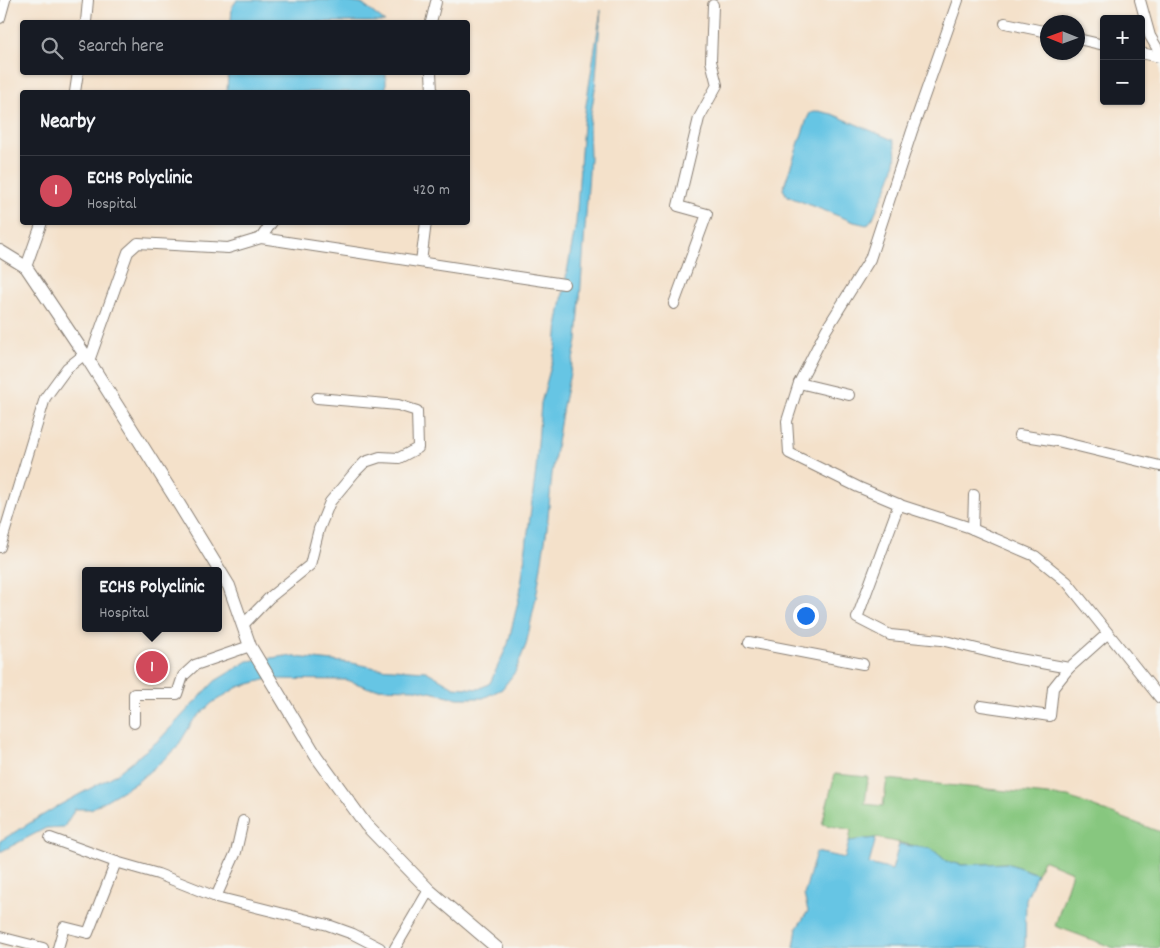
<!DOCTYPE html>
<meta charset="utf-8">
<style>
body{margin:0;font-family:Dekko,sans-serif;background:#20242c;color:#f1f3f6}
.controls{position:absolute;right:15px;top:15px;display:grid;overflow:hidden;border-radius:5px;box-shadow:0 1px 4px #0004}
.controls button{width:45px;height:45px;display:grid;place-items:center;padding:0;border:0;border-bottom:1px solid #363941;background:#171b24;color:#f1f3f6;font:25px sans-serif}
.compass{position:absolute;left:1040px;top:15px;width:45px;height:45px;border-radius:50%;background:#171b24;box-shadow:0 1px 4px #0004;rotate:271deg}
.you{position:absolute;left:805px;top:615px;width:18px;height:18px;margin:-12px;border:4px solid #fff;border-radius:50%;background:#1a73e8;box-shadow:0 0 0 8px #1a73e833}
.badge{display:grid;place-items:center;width:32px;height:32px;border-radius:50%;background:#d1495b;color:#fff;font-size:16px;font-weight:700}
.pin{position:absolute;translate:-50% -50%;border:2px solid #fff;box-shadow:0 1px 5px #0006}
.popup{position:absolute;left:82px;top:567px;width:140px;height:65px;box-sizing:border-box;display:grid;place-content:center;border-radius:5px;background:#171b24;filter:drop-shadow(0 1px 4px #0005);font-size:16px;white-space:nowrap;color:#9ea1a6}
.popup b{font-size:19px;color:#f1f3f6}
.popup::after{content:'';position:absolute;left:50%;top:100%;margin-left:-10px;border:10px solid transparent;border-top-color:#171b24}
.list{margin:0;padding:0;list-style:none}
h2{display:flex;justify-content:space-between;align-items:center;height:65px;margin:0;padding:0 20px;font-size:21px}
h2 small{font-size:16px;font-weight:400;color:#9ea1a6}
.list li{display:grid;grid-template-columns:32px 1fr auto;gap:15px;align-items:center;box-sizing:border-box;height:70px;padding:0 20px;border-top:1px solid #363941}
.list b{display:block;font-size:19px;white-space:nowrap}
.list p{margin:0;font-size:16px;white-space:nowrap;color:#9ea1a6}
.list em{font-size:16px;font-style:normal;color:#9ea1a6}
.icon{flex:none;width:28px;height:28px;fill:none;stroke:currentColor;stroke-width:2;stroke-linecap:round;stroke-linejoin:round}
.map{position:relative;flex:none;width:1160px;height:948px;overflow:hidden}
.search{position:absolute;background:#171b24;box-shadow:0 1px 4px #0004;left:20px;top:20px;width:450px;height:55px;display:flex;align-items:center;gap:12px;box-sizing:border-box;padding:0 18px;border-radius:5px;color:#9ea1a6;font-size:19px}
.panel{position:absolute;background:#171b24;box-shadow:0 1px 4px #0004;left:20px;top:90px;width:450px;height:135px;border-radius:5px}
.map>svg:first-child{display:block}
.green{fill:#87c77f;stroke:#52724e}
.water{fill:#66c5e4;stroke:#417080}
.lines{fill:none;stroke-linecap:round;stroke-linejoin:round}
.minor-casing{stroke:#887e73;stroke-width:12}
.tertiary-casing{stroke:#887e73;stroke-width:14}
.minor{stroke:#fff;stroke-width:10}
.tertiary{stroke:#fff;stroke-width:12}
</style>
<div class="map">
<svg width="1160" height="948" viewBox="0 0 1160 948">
<rect width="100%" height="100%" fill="#f6f6f2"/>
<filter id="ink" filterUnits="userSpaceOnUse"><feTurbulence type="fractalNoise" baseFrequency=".02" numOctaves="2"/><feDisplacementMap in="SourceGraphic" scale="10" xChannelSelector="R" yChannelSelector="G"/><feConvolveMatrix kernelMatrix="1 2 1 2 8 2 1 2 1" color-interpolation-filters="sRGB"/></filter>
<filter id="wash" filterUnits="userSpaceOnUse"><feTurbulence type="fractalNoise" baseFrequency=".0096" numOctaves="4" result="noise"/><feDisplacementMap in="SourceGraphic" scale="20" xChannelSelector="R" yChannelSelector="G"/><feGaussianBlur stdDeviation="1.12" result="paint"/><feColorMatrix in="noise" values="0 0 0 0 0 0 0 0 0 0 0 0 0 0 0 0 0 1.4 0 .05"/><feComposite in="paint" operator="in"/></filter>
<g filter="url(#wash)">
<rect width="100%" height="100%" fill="#f4e1ca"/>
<polygon class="green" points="835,774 868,777 865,804 883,806 887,779 1068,797 1160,832 1160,948 1114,948 1055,926 1072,872 1043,860 1037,874 1007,863 962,865 946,861 932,849 876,838 849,841 851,830 822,824"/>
<g class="water">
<polygon points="237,0 336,0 362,4 385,22 231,22 232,7"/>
<polygon points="601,10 595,89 589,125 590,158 577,341 563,406 552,474 547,528 536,598 526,645 515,672 502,689 483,698 458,698 416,689 369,688 347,680 268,679 238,687 212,703 193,721 176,749 137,782 91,809 75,809 64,827 46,828 0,852 0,841 58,806 115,775 159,740 215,681 248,661 286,656 352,663 376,668 426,671 454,687 479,689 490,683 508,644 520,593 536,470 541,403 556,347 558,321 576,223 583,124"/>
<polygon points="228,73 386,73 386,92 227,92"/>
<path d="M 818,111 L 832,114 L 893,140 C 903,164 882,195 873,218 L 867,225 L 854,222 L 787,196 L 783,189 L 807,119 L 810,113 Z"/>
<polygon points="876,838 869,864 892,870 899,844 932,849 946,861 962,865 1007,863 1037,874 1026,899 1025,948 794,948 797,928 808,911 804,895 816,852 845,858 849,841"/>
</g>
</g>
<g filter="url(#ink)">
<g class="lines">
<g class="minor-casing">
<g id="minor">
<polyline points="958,0 912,131 870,259 826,330 799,383 787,421 789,453 858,487 903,506 968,527 1035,556 1067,582 1160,698"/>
<polyline points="1140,0 1150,36 1160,53"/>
<polyline points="0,18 5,0"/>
<polyline points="86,22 88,0"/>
<polyline points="431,22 436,2"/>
<polyline points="1005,23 1048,32"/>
<polyline points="1078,39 1104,45"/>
<polyline points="1141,53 1160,57"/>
<polyline points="431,72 432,92"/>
<polyline points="75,92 78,72"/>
<polyline points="261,238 272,222"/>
<polyline points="421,262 426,222"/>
<polyline points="26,267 42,222"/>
<polyline points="674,304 707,214 678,206 699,118 717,85 711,61 713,5"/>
<polyline points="89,361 128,252 138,243 228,248 261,238 564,284"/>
<polyline points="799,383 849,395"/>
<polyline points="1019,435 1057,441 1160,466"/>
<polyline points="899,504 857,618 890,635 941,640 1014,658 1069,668 1107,634"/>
<polyline points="973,529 974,495"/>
<polyline points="0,547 45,398 67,368 85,354"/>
<polyline points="244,624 269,598 310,565 319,529 330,502 355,472 365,462 380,457 399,458 418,448 417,411 398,405 317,398"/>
<polyline points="749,642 863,664"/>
<polyline points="981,706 1050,716 1053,688 1069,668"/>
<polyline points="134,723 134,694 177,694 183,676 195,665 250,646"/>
<polyline points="50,838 116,862"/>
<polyline points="216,897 236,852 243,821"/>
<polyline points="0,937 43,948"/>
<polyline points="58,948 64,927 88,933 116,862 158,874 216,897 328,925 353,934 380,948"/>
<polyline points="395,948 429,890"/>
</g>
</g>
<g class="tertiary-casing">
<polyline id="tertiary" points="0,251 26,267 89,361 174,496 229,586 250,646 316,756 366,825 429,890 497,948"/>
</g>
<use href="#minor" class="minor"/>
<use href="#tertiary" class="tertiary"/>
</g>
</g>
</svg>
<div class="controls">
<button>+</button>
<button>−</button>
</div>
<svg class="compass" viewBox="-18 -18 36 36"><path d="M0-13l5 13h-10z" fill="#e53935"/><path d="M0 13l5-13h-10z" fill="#9ea1a6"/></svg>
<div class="you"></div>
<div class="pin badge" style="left:152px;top:667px">1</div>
<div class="popup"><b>ECHS Polyclinic</b>Hospital</div>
<div class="search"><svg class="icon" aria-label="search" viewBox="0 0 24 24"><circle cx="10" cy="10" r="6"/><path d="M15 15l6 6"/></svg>Search here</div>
<section class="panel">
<h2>Nearby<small></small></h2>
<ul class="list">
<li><span class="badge">1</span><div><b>ECHS Polyclinic</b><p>Hospital</p></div><em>420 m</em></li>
</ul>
</section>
</div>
